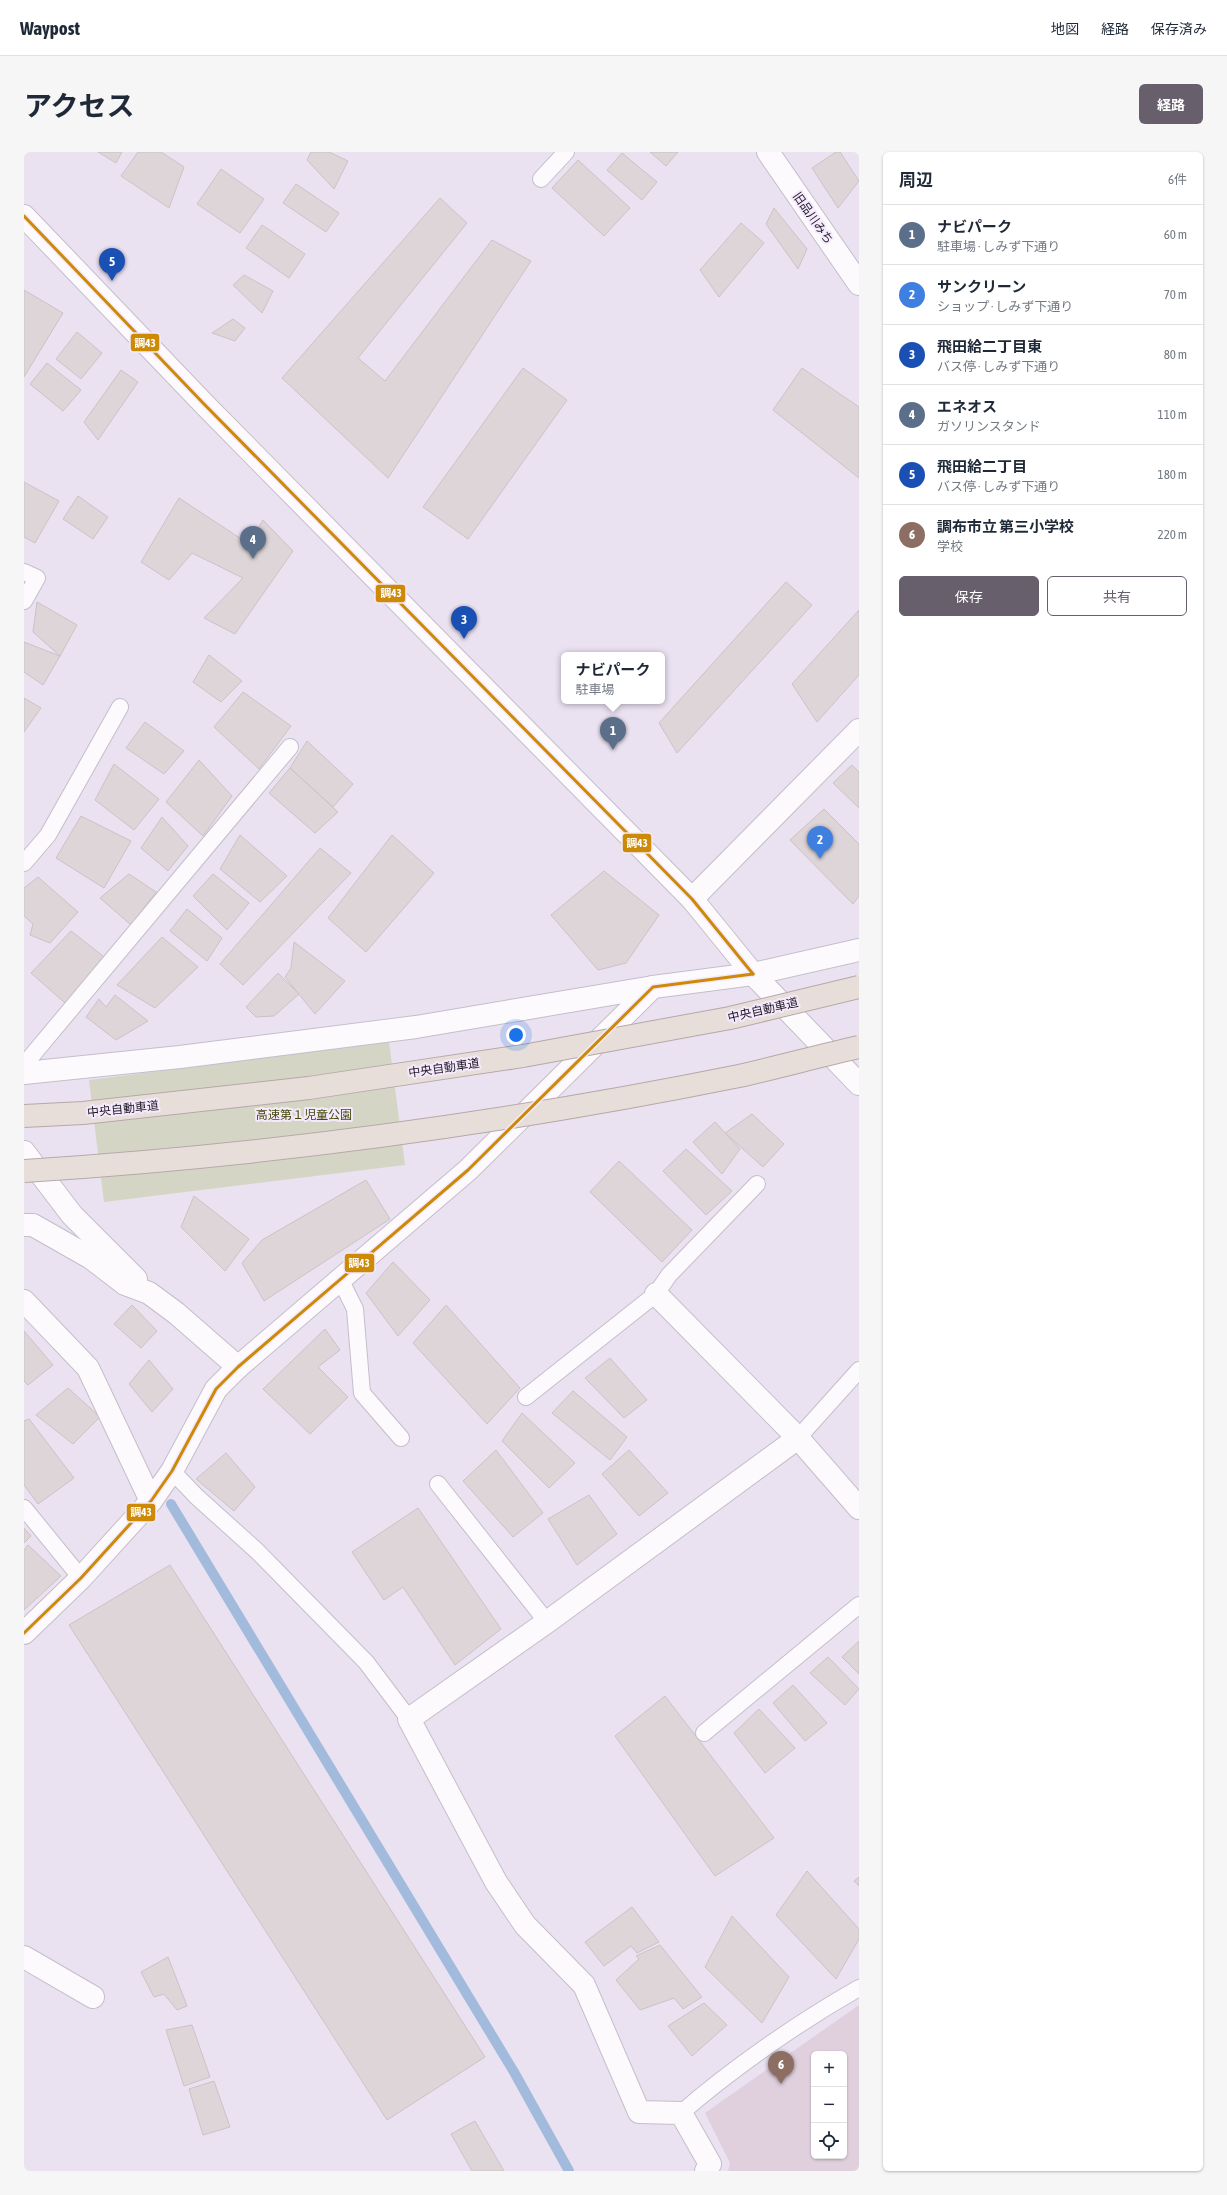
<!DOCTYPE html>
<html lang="ja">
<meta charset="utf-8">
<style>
body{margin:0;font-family:"Asap Condensed","Noto Sans JP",sans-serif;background:#f6f6f7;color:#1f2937}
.controls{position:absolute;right:12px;bottom:12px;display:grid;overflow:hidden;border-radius:6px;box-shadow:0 1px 3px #0004}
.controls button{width:36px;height:36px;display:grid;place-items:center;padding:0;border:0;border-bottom:1px solid #e0e1e3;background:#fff;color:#1f2937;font:20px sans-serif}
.you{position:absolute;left:492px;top:883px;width:14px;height:14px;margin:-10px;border:3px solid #fff;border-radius:50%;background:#1a73e8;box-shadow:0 0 0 6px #1a73e833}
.badge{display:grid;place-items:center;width:26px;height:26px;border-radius:50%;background:#675f6c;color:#fff;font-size:13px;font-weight:700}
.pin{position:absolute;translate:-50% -33px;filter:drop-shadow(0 1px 2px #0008)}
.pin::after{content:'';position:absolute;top:21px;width:14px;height:12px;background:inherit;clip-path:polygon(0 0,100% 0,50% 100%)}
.popup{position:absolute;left:537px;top:500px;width:104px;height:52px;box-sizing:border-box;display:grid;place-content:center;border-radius:6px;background:#fff;filter:drop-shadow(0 1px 3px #0005);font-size:13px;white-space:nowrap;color:#747a83}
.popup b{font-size:15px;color:#1f2937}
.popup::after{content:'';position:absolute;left:50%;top:100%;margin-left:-8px;border:8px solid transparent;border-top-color:#fff}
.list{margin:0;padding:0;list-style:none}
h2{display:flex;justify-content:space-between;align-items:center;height:52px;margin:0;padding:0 16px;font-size:17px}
h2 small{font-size:13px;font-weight:400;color:#747a83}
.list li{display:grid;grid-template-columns:26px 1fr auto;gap:12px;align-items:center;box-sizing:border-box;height:60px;padding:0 16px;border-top:1px solid #e0e1e3}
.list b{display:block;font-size:15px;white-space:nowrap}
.list p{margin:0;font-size:13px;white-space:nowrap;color:#747a83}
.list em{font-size:13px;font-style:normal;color:#747a83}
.actions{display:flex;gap:8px;padding:12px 16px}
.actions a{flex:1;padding:9px 0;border:1px solid #675f6c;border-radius:6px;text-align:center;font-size:14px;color:#675f6c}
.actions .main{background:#675f6c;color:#fff}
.icon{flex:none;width:22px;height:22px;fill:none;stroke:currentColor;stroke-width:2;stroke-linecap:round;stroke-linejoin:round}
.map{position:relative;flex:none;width:835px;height:2019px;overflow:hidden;border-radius:6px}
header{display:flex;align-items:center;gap:24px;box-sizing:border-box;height:56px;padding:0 20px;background:#fff;border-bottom:1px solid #e0e1e3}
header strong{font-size:19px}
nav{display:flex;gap:22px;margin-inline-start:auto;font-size:14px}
.intro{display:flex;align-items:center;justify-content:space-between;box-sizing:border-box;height:96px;padding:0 24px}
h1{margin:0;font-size:28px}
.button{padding:10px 18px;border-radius:6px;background:#675f6c;color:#fff;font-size:14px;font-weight:700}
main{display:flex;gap:24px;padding:0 24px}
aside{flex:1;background:#fff;border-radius:6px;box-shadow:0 1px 3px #0004}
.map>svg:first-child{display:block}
.education{fill:#e0d0de;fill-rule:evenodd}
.green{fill:#d5d5c6}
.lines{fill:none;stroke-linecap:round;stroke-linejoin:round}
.stream{stroke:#a2badb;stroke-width:10}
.building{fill:#ded5d8;stroke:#ccc2c6}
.service-casing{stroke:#c5beca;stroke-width:18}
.minor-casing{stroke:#c5beca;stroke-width:24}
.tertiary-casing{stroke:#c5beca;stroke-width:24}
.service{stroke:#fcfafd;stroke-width:16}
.minor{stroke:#fcfafd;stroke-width:22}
.tertiary{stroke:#fcfafd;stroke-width:22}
.motorway-bridge-casing{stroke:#b6a8a9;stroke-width:24;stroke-linecap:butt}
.motorway-bridge{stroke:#e7ded9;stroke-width:22}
.bus-1-casing{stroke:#f5eafd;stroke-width:6}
.bus-1{stroke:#cc8a07;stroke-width:3}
.labels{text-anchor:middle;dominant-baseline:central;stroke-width:4;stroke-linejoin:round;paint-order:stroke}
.street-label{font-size:12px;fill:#201924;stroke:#f5eafd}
.park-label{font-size:12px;fill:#424a0b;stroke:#f5eafd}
.line-badge{stroke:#f5eafd;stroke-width:1.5}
.badge-label{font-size:11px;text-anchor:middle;font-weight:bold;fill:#fff}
</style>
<header>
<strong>Waypost</strong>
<nav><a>地図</a><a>経路</a><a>保存済み</a></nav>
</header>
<div class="intro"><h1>アクセス</h1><a class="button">経路</a></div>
<main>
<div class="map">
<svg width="835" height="2019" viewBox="0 0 835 2019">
<rect width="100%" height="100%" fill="#eae1f1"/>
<path class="education" d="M 835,1853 L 835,2019 L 704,2019 L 706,2011 L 681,1961 ZM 790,1902 L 820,1902 L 820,2004 L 790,2004 Z"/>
<polygon class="green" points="365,890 381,1013 80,1050 65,928"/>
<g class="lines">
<polyline class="stream" points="147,1352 490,1920 545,2019"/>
</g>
<g class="building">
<polygon points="74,0 98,0 92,11"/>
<polygon points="114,0 137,0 160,15 145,56 97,24"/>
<polygon points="287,0 305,0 324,9 310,37 283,8"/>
<polygon points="626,0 654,0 642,14"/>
<polygon points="812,0 816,0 835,29 814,56 788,16"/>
<polygon points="598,1 633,30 618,48 583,18"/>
<polygon points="554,8 606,56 580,84 528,36"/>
<polygon points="197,17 240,47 216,81 173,52"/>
<polygon points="272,32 315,61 302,80 259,51"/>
<polygon points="416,46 443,71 334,206 361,229 468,88 507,109 364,326 258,226"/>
<polygon points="750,56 783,97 774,117 742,72"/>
<polygon points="717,71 740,91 695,145 676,118"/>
<polygon points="238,73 281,102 265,126 222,96"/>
<polygon points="220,123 249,139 238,161 209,133"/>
<polygon points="0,138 39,161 0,225"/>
<polygon points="209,167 221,176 211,189 188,181"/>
<polygon points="53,180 78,201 57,227 32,207"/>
<polygon points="23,211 57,238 39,259 6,232"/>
<polygon points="499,216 543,248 444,387 399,355"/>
<polygon points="778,216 835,255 835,326 749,258"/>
<polygon points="97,218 114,230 74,288 60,270"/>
<polygon points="0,330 35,349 11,391 0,385"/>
<polygon points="54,344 84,365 69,387 39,367"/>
<polygon points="155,346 225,392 239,368 269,399 211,482 180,466 219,426 168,401 145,428 117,410"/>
<polygon points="762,430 788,453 653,601 635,571"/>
<polygon points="13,450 53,473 36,504 9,480"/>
<polygon points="835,458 835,523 793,570 768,532"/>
<polygon points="0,490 36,504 19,533 0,520"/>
<polygon points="185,503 218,529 197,550 169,530"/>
<polygon points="219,540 267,574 235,617 190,575"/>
<polygon points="0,546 17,556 0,580"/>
<polygon points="121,570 160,599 140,622 102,596"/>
<polygon points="283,589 329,632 309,655 266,616"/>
<polygon points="175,608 208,644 179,684 142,650"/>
<polygon points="90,612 135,647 110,678 71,648"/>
<polygon points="828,613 835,620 835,656 809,631"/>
<polygon points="266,616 314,660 291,681 245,641"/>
<polygon points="800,657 835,692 835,744 829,752 766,688"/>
<polygon points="57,664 107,689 80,736 32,706"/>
<polygon points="138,665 164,694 144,719 117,696"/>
<polygon points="216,683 263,724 236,750 196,717"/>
<polygon points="368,683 410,721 342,800 304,766"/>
<polygon points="296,696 327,721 219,833 196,812"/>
<polygon points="580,719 635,763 602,811 574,818 527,763"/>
<polygon points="105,722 132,740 107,773 76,746"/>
<polygon points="189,722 225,751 203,778 169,744"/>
<polygon points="14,725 54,760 26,791 6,783 9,772 0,764 0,736"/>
<polygon points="163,757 198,786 183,809 146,779"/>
<polygon points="47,779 84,808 41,851 7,821"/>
<polygon points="138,785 174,815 131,856 93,833"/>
<polygon points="270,790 321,829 291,862 261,825 267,816"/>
<polygon points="254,821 275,842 250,864 232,865 222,855"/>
<polygon points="91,843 124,869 92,888 62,865 75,847 82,855"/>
<polygon points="728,962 760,992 739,1015 701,981"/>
<polygon points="691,970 716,997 698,1022 669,990"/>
<polygon points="662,997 708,1039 682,1063 639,1019"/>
<polygon points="595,1009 668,1078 638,1110 566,1040"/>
<polygon points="342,1028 366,1067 240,1149 218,1111 238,1088"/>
<polygon points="170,1044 225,1087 201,1119 157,1075"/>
<polygon points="369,1110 406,1148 374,1184 342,1141"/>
<polygon points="108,1153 133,1179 117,1196 90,1172"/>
<polygon points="422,1153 496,1236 463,1272 389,1191"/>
<polygon points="301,1177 316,1198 294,1215 324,1245 286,1282 239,1237"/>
<polygon points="0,1179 29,1213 4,1233 0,1229"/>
<polygon points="586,1206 623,1248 600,1266 561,1226"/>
<polygon points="125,1208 149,1237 128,1260 105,1232"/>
<polygon points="44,1236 76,1265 49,1292 12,1263"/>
<polygon points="549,1239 603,1285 586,1308 528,1261"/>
<polygon points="498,1261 551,1311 525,1336 478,1289"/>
<polygon points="5,1267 50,1326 14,1352 0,1333 0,1269"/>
<polygon points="472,1298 519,1361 489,1385 439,1329"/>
<polygon points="605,1298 644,1341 615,1364 578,1322"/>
<polygon points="202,1301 231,1335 210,1359 172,1327"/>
<polygon points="565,1343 593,1382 553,1413 524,1367"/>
<polygon points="394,1356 477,1477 431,1513 379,1435 360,1448 328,1400"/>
<polygon points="0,1376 7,1384 0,1391"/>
<polygon points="4,1393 37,1424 0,1458 0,1398"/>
<polygon points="146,1413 461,1905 363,1968 45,1473"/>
<polygon points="835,1489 835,1522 818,1505"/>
<polygon points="804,1505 835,1537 821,1553 786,1521"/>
<polygon points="769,1533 803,1571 781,1589 749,1551"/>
<polygon points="641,1544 750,1686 691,1724 591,1584"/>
<polygon points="735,1557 771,1596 741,1621 710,1581"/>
<polygon points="783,1719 835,1777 835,1787 812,1827 752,1763"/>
<polygon points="835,1725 835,1734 830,1729"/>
<polygon points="608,1755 635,1790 613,1801 607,1794 580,1814 561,1790"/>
<polygon points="708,1764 765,1825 738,1871 681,1815"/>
<polygon points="636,1793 678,1845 659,1857 650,1846 616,1858 592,1828 615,1807 612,1804"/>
<polygon points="144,1805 163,1854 153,1858 140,1842 130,1845 117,1820"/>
<polygon points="680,1851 703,1873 668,1904 644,1874"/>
<polygon points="168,1873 186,1925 160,1934 142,1878"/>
<polygon points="190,1929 206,1975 179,1983 165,1937"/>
<polygon points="451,1969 480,2019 448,2019 427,1982"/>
</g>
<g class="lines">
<g class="service-casing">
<g id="service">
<polyline points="517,27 542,0"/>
<polyline points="0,420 13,426 0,449"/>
<polyline points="0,711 24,683 96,555"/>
<polyline points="0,913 266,595"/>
<polyline points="316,1127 331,1157 338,1241 377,1286"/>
<polyline points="502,1245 632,1142 645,1123 733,1032"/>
<polyline points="774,1286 835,1218"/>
<polyline points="148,1319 173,1345 233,1399 342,1510 385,1567"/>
<polyline points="414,1332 523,1470"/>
<polyline points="0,1356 57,1426"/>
<polyline points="680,1581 835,1453"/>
<path d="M 657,1961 C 709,1916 775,1870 835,1836"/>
</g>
</g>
<g class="minor-casing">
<g id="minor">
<polyline points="744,0 835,132"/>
<polyline points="668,747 835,578"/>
<polyline points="0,921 156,905 392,875 629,835"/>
<polyline points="0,1000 48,1063 112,1127"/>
<polyline points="0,1073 9,1073 67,1106 101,1132 125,1141 152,1161 214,1215"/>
<polyline points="632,1142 774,1286 835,1356"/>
<polyline points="0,1149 64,1216 127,1349"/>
<polyline points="0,1805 69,1845"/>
<polyline points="682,2019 686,2012 657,1961 615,1960 560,1833 501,1773 472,1730 385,1567 523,1470 774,1286"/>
</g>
</g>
<g class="tertiary-casing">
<g id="tertiary">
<polyline points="0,64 180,252 668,747 729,822 835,932"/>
<polyline points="0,1481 57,1426 127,1349 148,1319 192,1237 214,1215 444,1018 629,835 729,822 835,798"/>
</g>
</g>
<use href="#service" class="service"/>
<use href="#minor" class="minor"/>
<use href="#tertiary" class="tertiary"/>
<g class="motorway-bridge-casing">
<g id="motorway-bridge">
<polyline points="0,964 59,961 285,936 499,904 706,866 835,835"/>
<path d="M 0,1019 C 238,1004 482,971 715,924 C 755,915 795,904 835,895"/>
</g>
</g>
<use href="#motorway-bridge" class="motorway-bridge"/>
<g class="bus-1-casing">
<g id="bus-1">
<polyline points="0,64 180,252 668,747 729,822"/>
<polyline points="0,1481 57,1426 127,1349 148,1319 192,1237 214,1215 444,1018 629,835 729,822"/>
</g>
</g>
<use href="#bus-1" class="bus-1"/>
</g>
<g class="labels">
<g class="street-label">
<text transform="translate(789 66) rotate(55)">旧品川みち</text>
<text transform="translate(739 858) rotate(-13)">中央自動車道</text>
<text transform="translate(420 916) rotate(-8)">中央自動車道</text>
<text transform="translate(99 957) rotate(-6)">中央自動車道</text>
</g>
<g class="park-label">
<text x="280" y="963">高速第１児童公園</text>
</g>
</g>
<g class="line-badge">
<rect x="106" y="181" width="30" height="19" rx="4" fill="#cc8a07"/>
<rect x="351" y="432" width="31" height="19" rx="4" fill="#cc8a07"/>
<rect x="598" y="681" width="30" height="20" rx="4" fill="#cc8a07"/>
<rect x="320" y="1101" width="31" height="20" rx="4" fill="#cc8a07"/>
<rect x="102" y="1351" width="30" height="19" rx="4" fill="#cc8a07"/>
</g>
<g class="badge-label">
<text x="121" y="195">調43</text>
<text x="367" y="445">調43</text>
<text x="613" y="695">調43</text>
<text x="335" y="1115">調43</text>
<text x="117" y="1364">調43</text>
</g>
</svg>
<div class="controls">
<button>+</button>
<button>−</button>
<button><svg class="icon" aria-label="locate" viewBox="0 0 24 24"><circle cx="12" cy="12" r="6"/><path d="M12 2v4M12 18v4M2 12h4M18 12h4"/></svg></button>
</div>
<div class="you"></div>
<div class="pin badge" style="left:589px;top:598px;background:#5c6f8a">1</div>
<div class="popup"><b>ナビパーク</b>駐車場</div>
<div class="pin badge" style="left:796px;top:707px;background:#3f7fe0">2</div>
<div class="pin badge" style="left:440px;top:487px;background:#1a4fb4">3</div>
<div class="pin badge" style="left:229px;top:407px;background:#5c6f8a">4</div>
<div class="pin badge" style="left:88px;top:129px;background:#1a4fb4">5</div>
<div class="pin badge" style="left:757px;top:1932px;background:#8d6e63">6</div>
</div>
<aside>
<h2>周辺<small>6件</small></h2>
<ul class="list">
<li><span class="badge" style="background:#5c6f8a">1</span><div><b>ナビパーク</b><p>駐車場 · しみず下通り</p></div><em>60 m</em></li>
<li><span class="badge" style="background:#3f7fe0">2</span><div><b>サンクリーン</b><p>ショップ · しみず下通り</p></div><em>70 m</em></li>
<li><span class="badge" style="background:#1a4fb4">3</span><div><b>飛田給二丁目東</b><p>バス停 · しみず下通り</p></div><em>80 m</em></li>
<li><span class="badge" style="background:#5c6f8a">4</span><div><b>エネオス</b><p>ガソリンスタンド</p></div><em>110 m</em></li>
<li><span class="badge" style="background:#1a4fb4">5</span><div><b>飛田給二丁目</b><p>バス停 · しみず下通り</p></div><em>180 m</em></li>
<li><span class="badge" style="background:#8d6e63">6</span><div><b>調布市立 第三小学校</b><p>学校</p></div><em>220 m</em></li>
</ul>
<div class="actions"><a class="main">保存</a><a>共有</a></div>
</aside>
</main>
